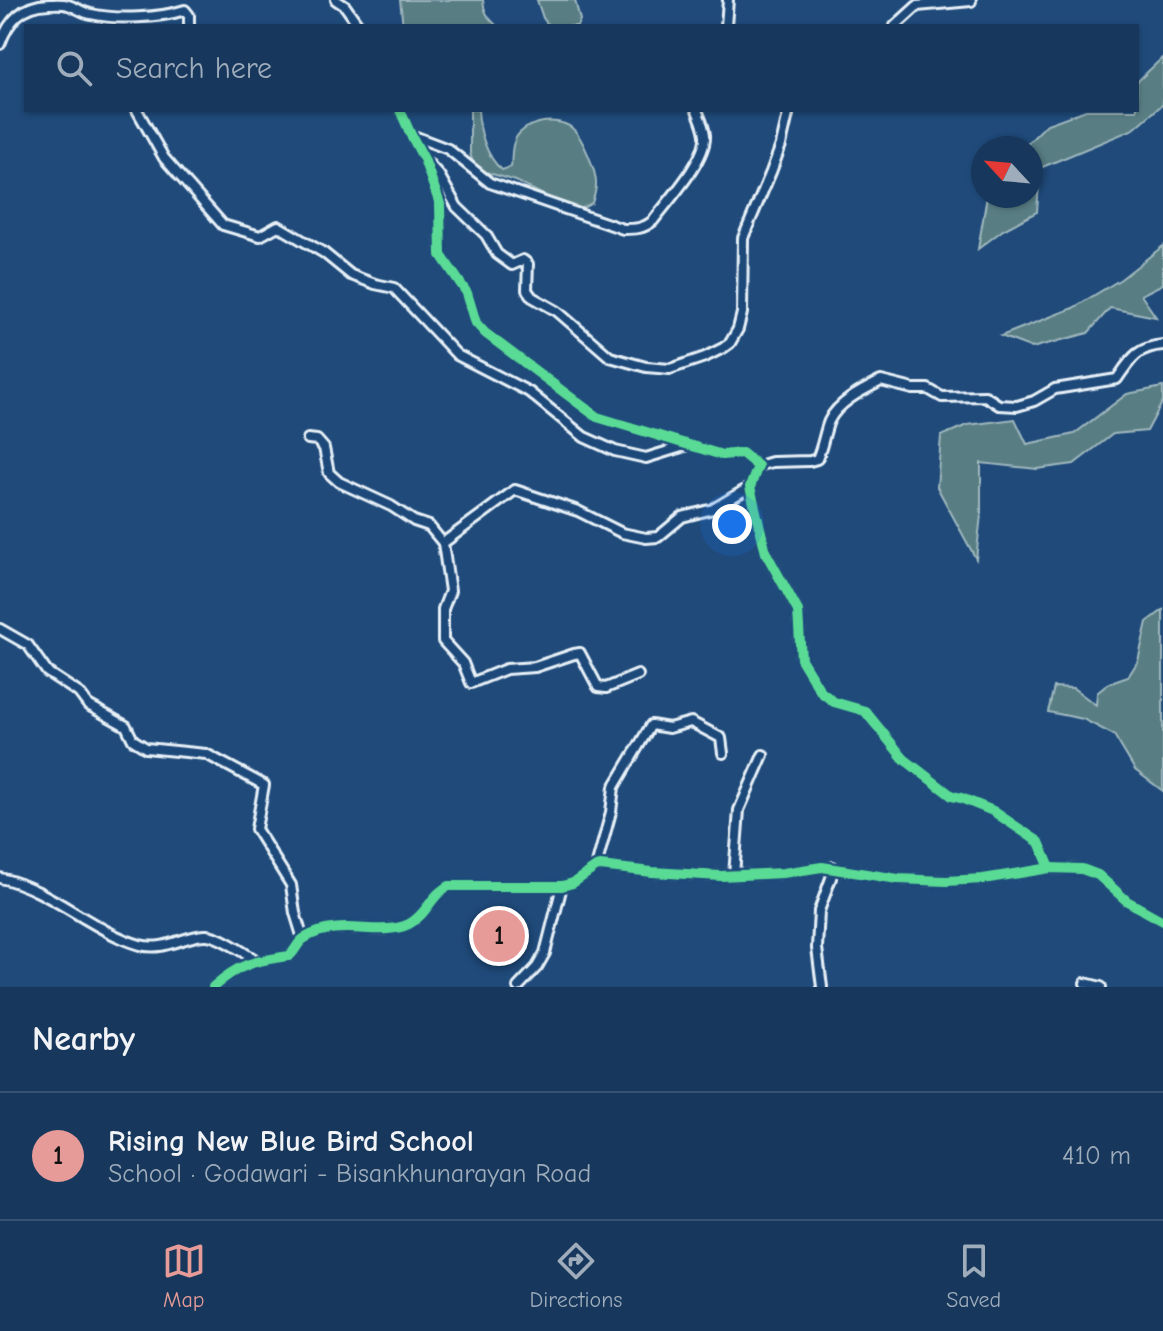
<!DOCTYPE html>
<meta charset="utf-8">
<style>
body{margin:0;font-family:"Comic Neue",sans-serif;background:#244365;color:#f1f3f6}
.compass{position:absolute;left:971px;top:136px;width:72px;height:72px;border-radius:50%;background:#17385c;box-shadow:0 2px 6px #0004;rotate:296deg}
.you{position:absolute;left:732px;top:524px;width:28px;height:28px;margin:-20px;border:6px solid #fff;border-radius:50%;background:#1a73e8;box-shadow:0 0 0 12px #1a73e833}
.badge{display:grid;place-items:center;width:52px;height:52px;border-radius:50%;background:#e69b98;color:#111;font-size:26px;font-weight:700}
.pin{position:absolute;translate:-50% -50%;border:4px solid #fff;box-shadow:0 2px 8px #0006}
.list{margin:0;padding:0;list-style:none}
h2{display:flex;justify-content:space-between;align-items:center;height:104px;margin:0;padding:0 32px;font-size:34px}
h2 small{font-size:26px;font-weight:400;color:#9eacbb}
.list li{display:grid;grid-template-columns:52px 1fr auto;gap:24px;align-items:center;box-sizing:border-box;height:128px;padding:0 32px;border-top:2px solid #365272}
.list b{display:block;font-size:30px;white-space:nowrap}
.list p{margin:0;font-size:26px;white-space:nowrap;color:#9eacbb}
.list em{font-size:26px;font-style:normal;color:#9eacbb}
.icon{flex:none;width:44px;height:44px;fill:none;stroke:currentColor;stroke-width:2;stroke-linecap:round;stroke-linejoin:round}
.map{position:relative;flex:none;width:1163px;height:987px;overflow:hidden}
.search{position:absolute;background:#17385c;box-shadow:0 2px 6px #0004;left:24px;right:24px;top:24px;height:88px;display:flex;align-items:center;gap:20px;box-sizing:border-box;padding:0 28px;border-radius:0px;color:#9eacbb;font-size:30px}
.sheet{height:232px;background:#17385c}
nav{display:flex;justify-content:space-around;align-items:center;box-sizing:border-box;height:112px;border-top:2px solid #365272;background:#17385c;font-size:22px;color:#9eacbb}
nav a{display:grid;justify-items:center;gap:4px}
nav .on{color:#e69b98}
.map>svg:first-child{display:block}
.built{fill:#365780}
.green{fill:#597e84;stroke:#a0b8be;stroke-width:2}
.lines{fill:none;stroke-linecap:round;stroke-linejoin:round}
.minor-casing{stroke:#e8f1f8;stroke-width:14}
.minor{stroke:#1f4a7a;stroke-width:8}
.cycleway-casing{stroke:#1f4a7a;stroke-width:15}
.cycleway{stroke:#5adb95;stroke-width:10}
</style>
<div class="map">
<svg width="1163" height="987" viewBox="0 0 1163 987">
<rect width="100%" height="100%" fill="#1f4a7a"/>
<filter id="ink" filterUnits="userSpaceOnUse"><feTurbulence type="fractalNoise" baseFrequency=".0125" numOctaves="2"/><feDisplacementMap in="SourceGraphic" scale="16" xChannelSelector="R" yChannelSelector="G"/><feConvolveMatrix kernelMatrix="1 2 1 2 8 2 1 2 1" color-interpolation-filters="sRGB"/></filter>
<g filter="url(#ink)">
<polygon class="built" points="511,919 516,920 507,948 486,940 492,927 504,932"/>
<g class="green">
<path d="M 400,0 L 483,0 C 484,12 488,18 497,26 L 403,26 Z"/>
<polygon points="537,0 575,0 580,20 577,26 549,26 543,18"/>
<polygon points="1163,57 1163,104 1134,129 1040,168 1037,212 1003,230 978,249 987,196 1031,196 1031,148 1023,148 1047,124 1086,110 1137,110 1137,82"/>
<path d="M 470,110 L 478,110 C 479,130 486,157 502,170 L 511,167 C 512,159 511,150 514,142 C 521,122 556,115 572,128 C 582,136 597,172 596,185 C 596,191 594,197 592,203 L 581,209 L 572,210 L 516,181 L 475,169 L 470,153 Z"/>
<polygon points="1163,246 1163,284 1141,295 1156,317 1110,308 1088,333 1032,348 1001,336 1073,308 1121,279"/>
<polygon points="1163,387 1163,401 1147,431 1113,434 1074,464 1037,469 981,463 981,515 976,559 937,487 941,436 967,425 1015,419 1027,444 1074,434 1127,394"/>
<polygon points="1163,610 1163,791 1135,770 1114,735 1083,719 1048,712 1054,687 1073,688 1096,705 1097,693 1108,684 1128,677 1138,661 1147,622"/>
</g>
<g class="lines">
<g class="minor-casing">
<g id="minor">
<polyline points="336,0 345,6 359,26"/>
<polyline points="726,26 728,0"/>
<polyline points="895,26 917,6 971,1"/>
<path d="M 0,44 C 9,20 22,5 49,4 C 55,4 62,3 68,5 C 76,7 83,13 91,14 C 117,20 160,18 185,10 L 189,15 L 189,26"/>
<polyline points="137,110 164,158 223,225 260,236 278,226 324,253 351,275 375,284 394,288 457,355 529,392 584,437 615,451 646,458 688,445"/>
<polyline points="400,110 411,135 424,159 440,204 441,255 467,293 476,323 485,333 597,417 722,455 742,453 758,466 750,487 766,553 798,611 801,659 821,692 834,702 865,711 904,759 952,796 961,798 993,811 1039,842 1050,868"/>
<path d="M 411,135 L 448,149 L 490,183 L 623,229 C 635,229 643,229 653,221 C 668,201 707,159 705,135 C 704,126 700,118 697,110"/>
<polyline points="427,162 439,175 457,207 486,235 497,254 512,265 523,260 528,264 527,290 532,297 557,311 610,357 646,367 670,369 705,357 723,348 730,343 738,329 742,313 743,238 771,172 781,145 789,110"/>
<polyline points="308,439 317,440 324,448 329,473 339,482 391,506 414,521 429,526 443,543"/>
<path d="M 758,466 L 772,462 L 810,461 L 817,459 C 823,446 824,433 829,421 C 838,402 863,390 881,381 L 913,389 L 928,389 L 942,397 L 985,396 L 999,405 L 1017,406 L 1034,401 L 1055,389 L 1117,379 C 1131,359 1137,347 1163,345"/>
<polyline points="0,629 28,645 47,672 79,693 88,705 126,726 133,740 146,748 206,754 264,785 256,829 291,885 295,913 303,939"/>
<polyline points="638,675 606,688 598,687 580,653 574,654 535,667 506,669 471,683 463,663 443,641 443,609 450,591 443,543 515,490 578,511 622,533 646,538 658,537 682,517 713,509 750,487"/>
<polyline points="596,867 611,812 614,787 651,725 669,728 691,722 721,738 723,753"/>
<polyline points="734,875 739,810 763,755"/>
<path d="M 0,878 C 51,889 90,930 140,945 C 166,952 186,934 207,935 C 221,936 244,953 257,961"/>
<polyline points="1085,983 1101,987"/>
<path d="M 213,987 C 240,963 255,961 289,956 C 296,951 297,942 305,938 C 339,917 380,938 409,924 C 427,915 432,893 449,886 L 562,886 L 573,883 L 596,867 L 600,866 L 652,872 L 721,876 L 783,873 L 822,867 L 898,879 L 946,881 L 983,879 L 1050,868 L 1082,869 L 1098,875 L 1127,901 L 1163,921"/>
<polyline points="518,987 537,967 545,953 562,886"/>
<polyline points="822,987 817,948 819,911 831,878 833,867"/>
</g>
</g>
<use href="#minor" class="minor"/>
<g class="cycleway-casing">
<g id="cycleway">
<polyline points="400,110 411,135 424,159 440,204 441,255 467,293 476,323 485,333 597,417 722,455 742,453 758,466 750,487 766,553 798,611 801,659 821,692 834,702 865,711 904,759 952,796 961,798 993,811 1039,842 1050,868"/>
<path d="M 213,987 C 240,963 255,961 289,956 C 296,951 297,942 305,938 C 339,917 380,938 409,924 C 427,915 432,893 449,886 L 562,886 L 573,883 L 596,867 L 600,866 L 652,872 L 721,876 L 783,873 L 822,867 L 898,879 L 946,881 L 983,879 L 1050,868 L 1082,869 L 1098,875 L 1127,901 L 1163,921"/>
</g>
</g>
<use href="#cycleway" class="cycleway"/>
</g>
</g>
</svg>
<svg class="compass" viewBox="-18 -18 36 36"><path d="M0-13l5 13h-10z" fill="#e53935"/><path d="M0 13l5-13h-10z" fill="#9eacbb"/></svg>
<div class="you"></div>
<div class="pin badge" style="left:499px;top:936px">1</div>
<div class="search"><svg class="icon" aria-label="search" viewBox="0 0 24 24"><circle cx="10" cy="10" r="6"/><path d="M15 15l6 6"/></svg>Search here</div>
</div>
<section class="sheet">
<h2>Nearby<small></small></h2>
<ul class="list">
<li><span class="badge">1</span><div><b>Rising New Blue Bird School</b><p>School · Godawari - Bisankhunarayan Road</p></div><em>410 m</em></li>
</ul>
</section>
<nav>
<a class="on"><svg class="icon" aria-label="map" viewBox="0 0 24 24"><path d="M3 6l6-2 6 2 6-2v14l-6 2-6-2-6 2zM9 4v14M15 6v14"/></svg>Map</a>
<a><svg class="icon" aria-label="directions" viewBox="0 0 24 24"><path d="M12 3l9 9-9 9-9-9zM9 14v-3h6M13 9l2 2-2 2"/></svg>Directions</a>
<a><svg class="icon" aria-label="saved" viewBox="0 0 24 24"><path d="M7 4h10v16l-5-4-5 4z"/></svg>Saved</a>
</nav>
